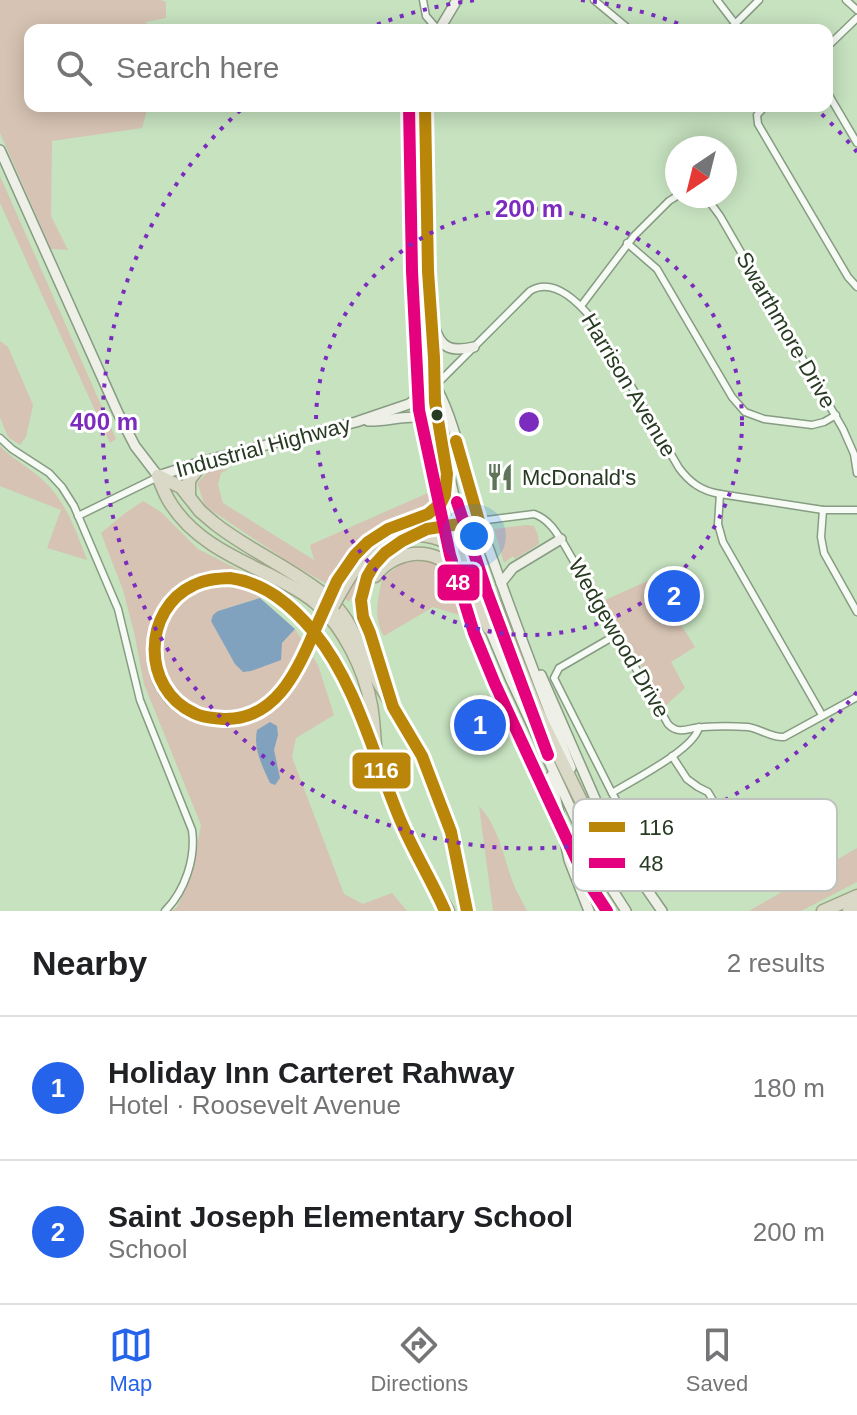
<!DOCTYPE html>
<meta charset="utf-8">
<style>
body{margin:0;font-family:Helvetica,sans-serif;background:#f2f2f2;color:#202124}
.compass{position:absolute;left:665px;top:136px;width:72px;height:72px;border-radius:50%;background:#fff;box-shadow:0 4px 20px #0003;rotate:215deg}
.you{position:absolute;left:474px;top:536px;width:28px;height:28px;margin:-20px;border:6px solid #fff;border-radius:50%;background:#1a73e8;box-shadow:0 0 0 12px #1a73e833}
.badge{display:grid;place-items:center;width:52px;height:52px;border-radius:50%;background:#2563eb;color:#fff;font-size:26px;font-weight:700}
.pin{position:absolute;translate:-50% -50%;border:4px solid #fff;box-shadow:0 2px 8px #0006}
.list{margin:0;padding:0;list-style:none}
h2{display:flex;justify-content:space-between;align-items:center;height:104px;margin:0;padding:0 32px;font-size:34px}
h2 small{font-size:26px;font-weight:400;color:#757577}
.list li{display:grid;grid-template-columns:52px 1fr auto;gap:24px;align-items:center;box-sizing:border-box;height:144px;padding:0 32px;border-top:2px solid #e0e0e0}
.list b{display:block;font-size:30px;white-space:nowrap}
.list p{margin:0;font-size:26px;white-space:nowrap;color:#757577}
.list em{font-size:26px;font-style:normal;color:#757577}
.icon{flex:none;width:44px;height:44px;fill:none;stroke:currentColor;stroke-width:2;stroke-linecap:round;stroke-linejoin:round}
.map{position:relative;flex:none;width:857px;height:911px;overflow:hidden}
.search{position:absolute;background:#fff;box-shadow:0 4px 20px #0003;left:24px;right:24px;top:24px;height:88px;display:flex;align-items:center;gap:20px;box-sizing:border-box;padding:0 28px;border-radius:16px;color:#757577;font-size:30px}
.sheet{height:392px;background:#fff}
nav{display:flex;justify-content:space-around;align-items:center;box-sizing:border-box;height:112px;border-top:2px solid #e0e0e0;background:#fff;font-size:22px;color:#757577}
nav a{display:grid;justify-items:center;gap:4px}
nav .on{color:#2563eb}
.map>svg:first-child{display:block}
.green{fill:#d6c3b3}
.water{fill:#81a2be}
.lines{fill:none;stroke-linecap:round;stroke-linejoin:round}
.street-casing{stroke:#879c82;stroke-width:9}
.secondary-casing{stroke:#879c82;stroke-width:12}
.highway-casing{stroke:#9da587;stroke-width:15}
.street{stroke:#f6fbf5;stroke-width:6}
.secondary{stroke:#eef0e8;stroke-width:9}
.highway{stroke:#dad8c7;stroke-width:12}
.highway-bridge-casing{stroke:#9da587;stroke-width:15;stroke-linecap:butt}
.highway-bridge{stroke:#dad8c7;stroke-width:12}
.bus-1-casing{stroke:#fff;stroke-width:18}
.bus-2-casing{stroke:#fff;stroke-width:18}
.bus-1{stroke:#b9860a;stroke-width:12}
.bus-2{stroke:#e5007d;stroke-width:12}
.ring{fill:none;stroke:#7b2cbf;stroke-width:4;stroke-dasharray:4 8}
.bus-dot{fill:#273a22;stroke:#fff;stroke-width:3}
.labels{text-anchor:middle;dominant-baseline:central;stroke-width:6;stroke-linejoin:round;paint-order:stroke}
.street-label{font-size:22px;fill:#273a22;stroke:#fff}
.poi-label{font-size:22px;fill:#273a22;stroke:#fff;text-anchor:start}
.key{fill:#fff;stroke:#bec4bd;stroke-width:2}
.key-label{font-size:22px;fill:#273a22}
.centre{fill:#7b2cbf;stroke:#fff;stroke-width:4}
.ring-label{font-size:24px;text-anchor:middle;font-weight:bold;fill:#7b2cbf;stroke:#fff;stroke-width:6;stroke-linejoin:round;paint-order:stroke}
.line-badge{stroke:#fff;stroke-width:3}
.badge-label{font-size:22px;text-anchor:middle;font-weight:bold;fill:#fff}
</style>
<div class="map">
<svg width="857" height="911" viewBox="0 0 857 911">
<rect width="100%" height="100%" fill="#c6e2bf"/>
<g class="green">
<polygon points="0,0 161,0 166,2 166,18 146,22 148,30 30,30 30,106 148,106 142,128 52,141 51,216 68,250 51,249 0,133"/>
<polygon points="0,176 116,439 110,443 0,203"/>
<polygon points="0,341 8,347 33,405 26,437 20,445 8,437 0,417"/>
<path d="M 0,446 C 13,460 31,468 45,482 C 67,504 76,531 87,560 L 47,548 L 61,510 L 0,486 Z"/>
<polygon points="229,469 221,473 218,485 223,503 314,560 310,545 439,488 447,518 426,523 373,556 349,602 325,583 287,561 205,506 197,483 209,471"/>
<polygon points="143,501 161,512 198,549 249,575 260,598 218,611 282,643 295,629 318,665 334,715 296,738 292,757 344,894 363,904 392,893 407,911 172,911 177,907 192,875 201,825 144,684 134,632 123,590 101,533 124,514"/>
<polygon points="527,525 534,526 538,535 539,544 515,559 513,556 504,563 494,529"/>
<path d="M 433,561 L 456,580 L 473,619 L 433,607 L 384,636 C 373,617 378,600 382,579 L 403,562 Z"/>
<polygon points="652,579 695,647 671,662 685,688 665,706 603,601"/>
<path d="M 479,806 C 500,828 504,861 515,888 C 519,896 523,903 527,911 L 493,911 Z"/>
<polygon points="564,815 581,858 614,911 595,911"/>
<polygon points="857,848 857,882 801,911 749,911"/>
</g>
<g class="water">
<polygon points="260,598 295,629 282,643 281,660 251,671 243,672 235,664 211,621 213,615 218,611"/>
<path d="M 270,722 L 277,726 L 278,735 L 274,750 L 280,778 L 275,785 L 270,783 C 262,765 253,749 257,730 Z"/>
</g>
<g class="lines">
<g class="street-casing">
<g id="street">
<polyline points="423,0 426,16 438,30"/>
<polyline points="594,0 630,30"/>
<polyline points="717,0 740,30"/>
<polyline points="846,0 857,10"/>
<polyline points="729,30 759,0"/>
<polyline points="827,47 857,18"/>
<polyline points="827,92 857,143"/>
<polyline points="765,106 757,115 758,124 848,277 857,287"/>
<polyline points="699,196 709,201 720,216 843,429 854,454 857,473"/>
<polyline points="627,243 657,269 732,397 745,412 764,419 812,425 824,422 836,415"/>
<polyline points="581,306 634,236 669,201 677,196"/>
<path d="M 435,386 L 530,291 C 553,277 578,302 592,319 L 679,468 C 690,483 702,491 720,494 L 823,510 L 857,510"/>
<path d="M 0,438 L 12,449 L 49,473 L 62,487 L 74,506 L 118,609 L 140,700 L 192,830 C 196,858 185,891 165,911"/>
<polyline points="720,494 718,524 723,542 822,715"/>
<polyline points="823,510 821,537 824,553 857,612"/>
<polyline points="78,516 158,477"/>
<path d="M 479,521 L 534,514 C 549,519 557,533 565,546 L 668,724 C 679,736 689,727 703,727 C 717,726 733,726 748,727 C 761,729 771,738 784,737 L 857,697"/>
<polyline points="672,756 687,779 698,787 708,792 718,809"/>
<polyline points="612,793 554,678 559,668 616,635"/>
<path d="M 647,853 L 612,793 C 633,780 695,749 699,727"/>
</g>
</g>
<g class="secondary-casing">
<g id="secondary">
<polyline points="439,30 457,0"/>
<polyline points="425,106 428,271 435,386 435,408 466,552 480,601"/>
<polyline points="0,150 118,413 135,446 158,476 204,461 356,422 409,404 435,386"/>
<path d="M 434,326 C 441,349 451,352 474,347"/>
<path d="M 436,387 C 458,427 464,477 479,521 C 508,604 539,686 571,768"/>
<path d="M 368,421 C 395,422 413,409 438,426"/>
<polyline points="501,583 513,568 561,539"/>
<polyline points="487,623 510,678 599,869 626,911"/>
<polyline points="541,675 607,826 630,865 662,911"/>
<polyline points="551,776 569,860 589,911"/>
<polyline points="587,812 614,884"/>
</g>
</g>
<g class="highway-casing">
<g id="highway">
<path d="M 158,476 L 181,487 L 200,511 L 214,523 C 248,550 289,567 323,594 C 351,617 356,641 372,671 C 392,707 416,740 431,779"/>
<path d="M 158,476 C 161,484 164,492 168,499 C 190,538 232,557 270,575 C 286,584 303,591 317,604 C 344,627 365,671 371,705 C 374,721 374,738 376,755"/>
<polyline points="189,497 189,480 204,461"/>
<path d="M 395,526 C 440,510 447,512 445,461"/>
<path d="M 375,576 C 384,564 397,556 413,554 C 457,550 473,596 489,628"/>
<path d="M 257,585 C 332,623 363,720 390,795"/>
<polyline points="498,613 537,711 588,815"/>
<path d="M 386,684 C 381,669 376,653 371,637 C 368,629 364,622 362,614 C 355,578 386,544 417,532 C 431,527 446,526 460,525"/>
<polyline points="435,792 451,832 467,911"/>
<polyline points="395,807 412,847 448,911"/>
<polyline points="823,911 857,896"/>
<polyline points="849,911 857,907"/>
</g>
</g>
<use href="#street" class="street"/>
<use href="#secondary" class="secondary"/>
<use href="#highway" class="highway"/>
<g class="highway-bridge-casing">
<g id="highway-bridge">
<path d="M 257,585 C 146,541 110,714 222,720 C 299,724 311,616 344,568 C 357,549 374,536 395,526"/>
<path d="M 333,606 C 344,586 355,565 373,550 C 386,540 402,534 419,535 C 463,537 484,577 498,613"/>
</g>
</g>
<use href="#highway-bridge" class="highway-bridge"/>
<g class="bus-1-casing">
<g id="bus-1">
<polyline points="456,441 479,521 427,529 402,541 385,553 374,565 367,577 361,600 363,617 370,633 393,707 422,756 451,832 467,911"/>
<path d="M 230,578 C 266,583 291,605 314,632 C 297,673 274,721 223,719 C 213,718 203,718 194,713 C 141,689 142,609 194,585 C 206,579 217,579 230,578 Z"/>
<path d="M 314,632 C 356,683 374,757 399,817 C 412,849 431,879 445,911"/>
<polyline points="314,632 337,581 355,555 368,542 388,529 428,514 441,503 445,495 447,474 435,402 434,358 428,271 425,106"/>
</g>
</g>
<g class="bus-2-casing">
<g id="bus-2">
<polyline points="409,106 412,271 419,410 450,555 474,633 495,684 584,876 607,911"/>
<polyline points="457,502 486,589 548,755"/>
</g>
</g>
<use href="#bus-1" class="bus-1"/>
<use href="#bus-2" class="bus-2"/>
</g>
<g class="ring">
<circle cx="529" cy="422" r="213"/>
<path d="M857 692A425 425 0 1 1 245 106M366 29A425 425 0 0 1 477 0M581 0A425 425 0 0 1 692 29M813 106A425 425 0 0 1 857 152"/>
</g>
<defs>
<g id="restaurant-bare" transform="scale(2.16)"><path d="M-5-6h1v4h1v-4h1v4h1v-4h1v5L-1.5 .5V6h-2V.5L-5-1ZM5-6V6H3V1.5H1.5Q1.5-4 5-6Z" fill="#5f7559" stroke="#fff" stroke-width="2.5" paint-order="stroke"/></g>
</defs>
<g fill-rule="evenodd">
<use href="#restaurant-bare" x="500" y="477"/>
</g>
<circle class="bus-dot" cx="437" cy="415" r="7"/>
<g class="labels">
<g class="street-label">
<text transform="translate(786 330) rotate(60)">Swarthmore Drive</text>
<text transform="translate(629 385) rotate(59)">Harrison Avenue</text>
<text transform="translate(263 447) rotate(-15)">Industrial Highway</text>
<text transform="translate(619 638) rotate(60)">Wedgewood Drive</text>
</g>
<g class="poi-label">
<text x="522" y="477">McDonald's</text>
</g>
</g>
<rect x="573" y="799" width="264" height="92" rx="12" class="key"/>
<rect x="589" y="822" width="36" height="10" fill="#b9860a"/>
<rect x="589" y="858" width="36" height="10" fill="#e5007d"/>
<g class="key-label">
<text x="639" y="835">116</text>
<text x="639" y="871">48</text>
</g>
<circle cx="529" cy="422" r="12" class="centre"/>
<g class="ring-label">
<text x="529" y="217">200 m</text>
<text x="104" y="430">400 m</text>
</g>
<g class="line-badge">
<rect x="436" y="563" width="45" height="39" rx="8" fill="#e5007d"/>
<rect x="351" y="751" width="61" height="39" rx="8" fill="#b9860a"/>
</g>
<g class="badge-label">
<text x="458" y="590">48</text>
<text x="381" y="778">116</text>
</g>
</svg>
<svg class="compass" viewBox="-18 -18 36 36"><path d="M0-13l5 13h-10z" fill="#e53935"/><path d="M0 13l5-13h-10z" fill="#757577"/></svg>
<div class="you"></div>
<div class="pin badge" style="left:480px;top:725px">1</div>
<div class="pin badge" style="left:674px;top:596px">2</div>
<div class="search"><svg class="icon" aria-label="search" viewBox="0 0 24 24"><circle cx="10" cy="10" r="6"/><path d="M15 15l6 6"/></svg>Search here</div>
</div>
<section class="sheet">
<h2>Nearby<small>2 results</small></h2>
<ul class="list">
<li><span class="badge">1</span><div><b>Holiday Inn Carteret Rahway</b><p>Hotel · Roosevelt Avenue</p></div><em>180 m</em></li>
<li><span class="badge">2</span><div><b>Saint Joseph Elementary School</b><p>School</p></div><em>200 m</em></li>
</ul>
</section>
<nav>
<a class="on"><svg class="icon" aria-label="map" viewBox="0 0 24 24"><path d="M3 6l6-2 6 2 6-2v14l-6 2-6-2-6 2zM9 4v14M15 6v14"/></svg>Map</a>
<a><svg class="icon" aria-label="directions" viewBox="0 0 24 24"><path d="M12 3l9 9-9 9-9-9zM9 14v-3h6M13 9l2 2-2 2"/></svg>Directions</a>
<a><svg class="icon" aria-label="saved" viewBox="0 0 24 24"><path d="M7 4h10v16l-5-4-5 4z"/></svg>Saved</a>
</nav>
